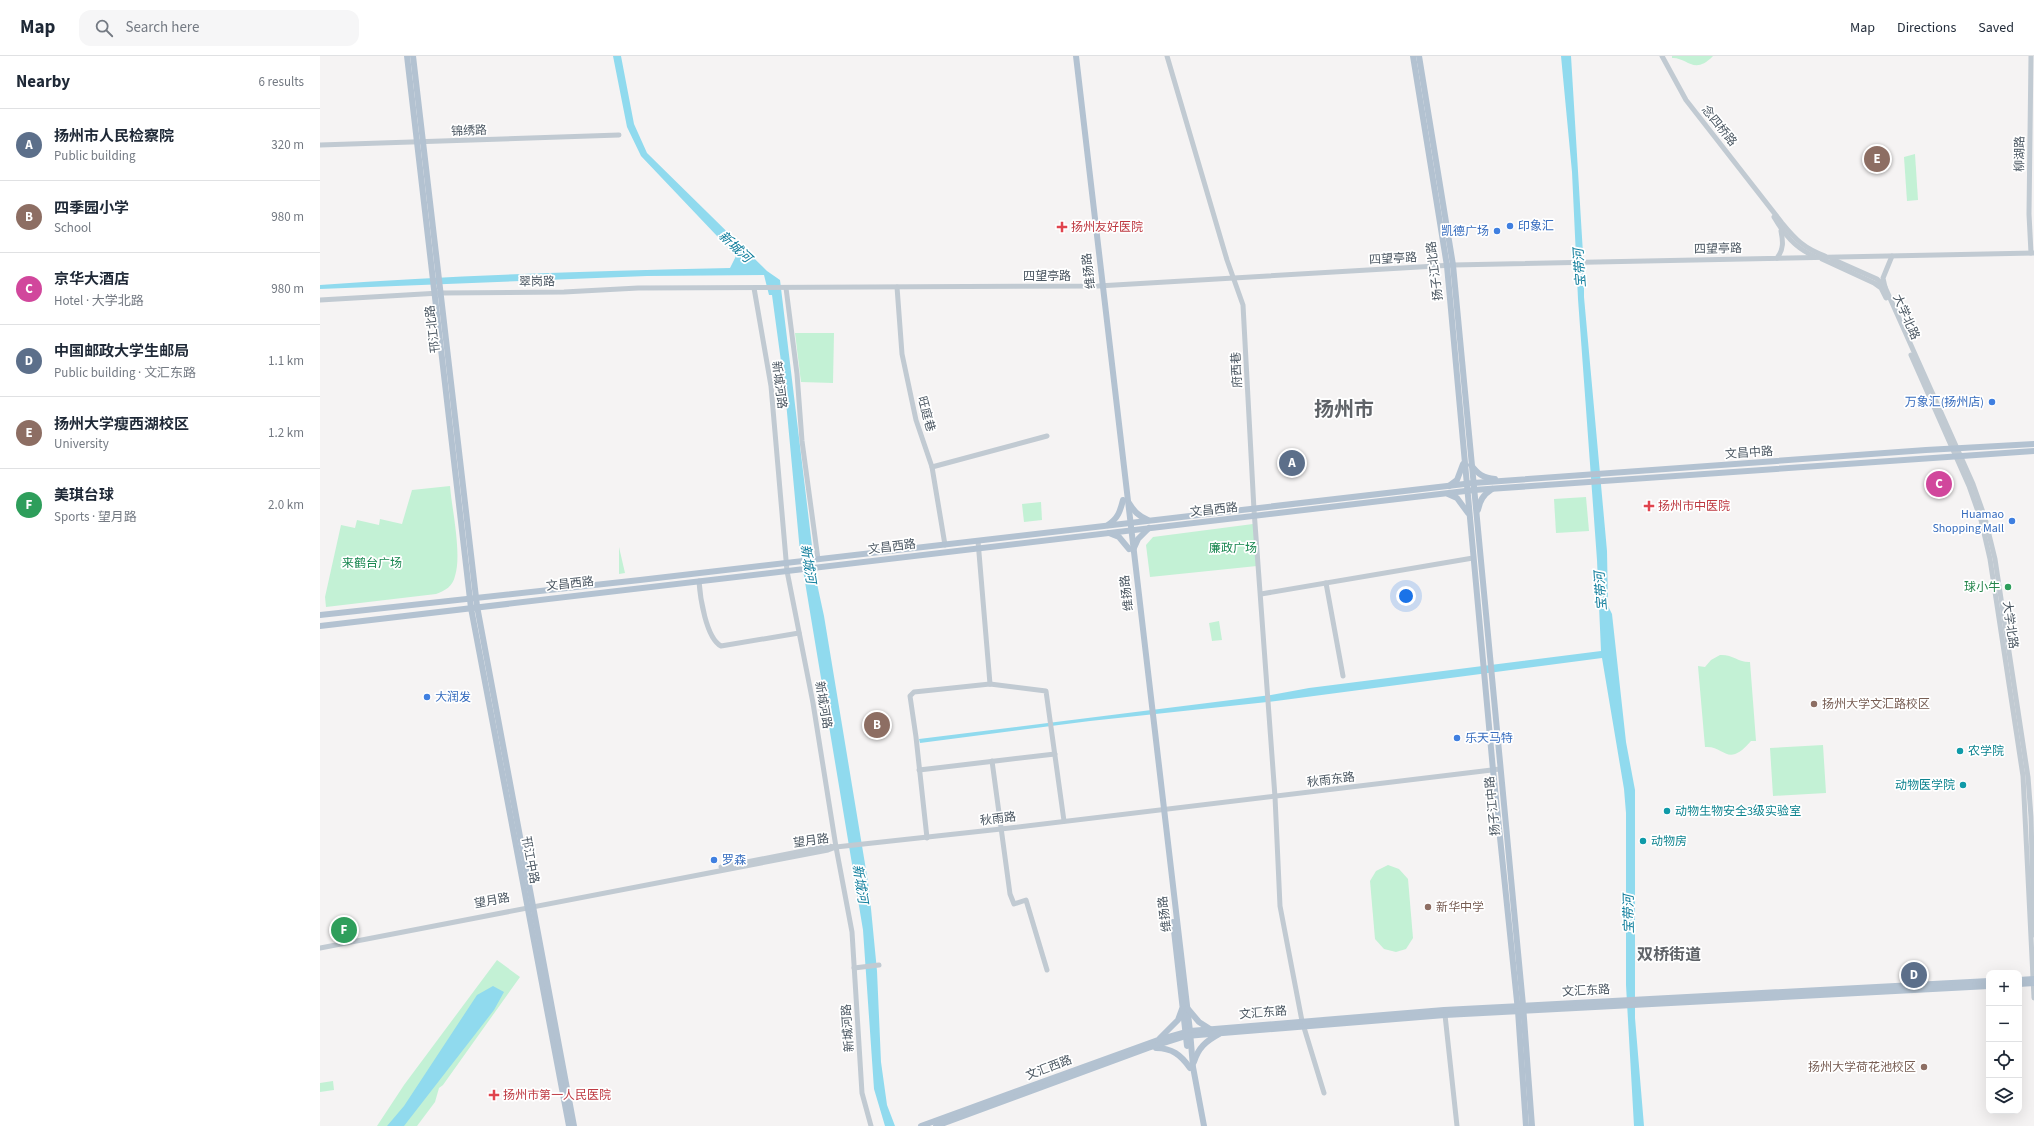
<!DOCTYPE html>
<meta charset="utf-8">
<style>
body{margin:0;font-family:"Source Sans 3","Noto Sans SC",sans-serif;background:#f6f6f7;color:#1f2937}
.controls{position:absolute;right:12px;bottom:12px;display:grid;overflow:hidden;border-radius:8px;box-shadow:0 4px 16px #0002}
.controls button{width:36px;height:36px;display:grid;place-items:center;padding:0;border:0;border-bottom:1px solid #e0e1e3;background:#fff;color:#1f2937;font:20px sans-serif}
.you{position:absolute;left:1086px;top:540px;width:14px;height:14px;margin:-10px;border:3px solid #fff;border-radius:50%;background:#1a73e8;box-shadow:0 0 0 6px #1a73e833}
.badge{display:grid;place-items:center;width:26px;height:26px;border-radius:50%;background:#1a73e8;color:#fff;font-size:13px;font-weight:700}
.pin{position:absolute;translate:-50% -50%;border:2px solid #fff;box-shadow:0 1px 4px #0006}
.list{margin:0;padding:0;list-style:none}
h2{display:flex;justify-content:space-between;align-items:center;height:52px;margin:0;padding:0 16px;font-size:17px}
h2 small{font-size:13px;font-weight:400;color:#747a83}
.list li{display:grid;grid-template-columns:26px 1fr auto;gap:12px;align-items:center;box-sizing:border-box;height:72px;padding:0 16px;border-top:1px solid #e0e1e3}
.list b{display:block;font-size:15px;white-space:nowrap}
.list p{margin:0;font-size:13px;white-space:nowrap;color:#747a83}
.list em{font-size:13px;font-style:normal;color:#747a83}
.icon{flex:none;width:22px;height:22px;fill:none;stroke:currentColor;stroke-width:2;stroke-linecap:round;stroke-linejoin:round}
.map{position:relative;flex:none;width:1714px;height:1070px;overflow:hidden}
header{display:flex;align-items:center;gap:24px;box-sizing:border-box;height:56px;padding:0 20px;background:#fff;border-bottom:1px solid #e0e1e3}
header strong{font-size:19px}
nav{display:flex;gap:22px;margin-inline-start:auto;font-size:14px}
.search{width:280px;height:36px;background:#f6f6f7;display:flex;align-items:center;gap:10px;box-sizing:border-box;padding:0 14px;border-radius:12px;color:#747a83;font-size:15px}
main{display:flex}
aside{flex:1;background:#fff}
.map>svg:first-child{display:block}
.green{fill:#c3f1d5}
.water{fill:#90daee}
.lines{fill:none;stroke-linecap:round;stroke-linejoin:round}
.minor{stroke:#c1cad2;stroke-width:5}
.major{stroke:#b3c2d1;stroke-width:6}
.shop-dot{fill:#3f7fe0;stroke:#fff;stroke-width:1.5}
.health-dot{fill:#e0444e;stroke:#fff;stroke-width:1.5}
.leisure-dot{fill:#2e9e5b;stroke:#fff;stroke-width:1.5}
.education-dot{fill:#8d6e63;stroke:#fff;stroke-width:1.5}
.culture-dot{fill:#0f9aa8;stroke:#fff;stroke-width:1.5}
.labels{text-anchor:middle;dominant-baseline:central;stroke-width:3.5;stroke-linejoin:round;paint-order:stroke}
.street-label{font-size:12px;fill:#4a5661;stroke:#fff}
.shop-label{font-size:12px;fill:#366cbe;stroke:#fff;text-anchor:start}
.health-label{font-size:12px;fill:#be3a42;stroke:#fff;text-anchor:start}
.park-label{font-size:12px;fill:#17864f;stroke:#fff}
.leisure-label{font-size:12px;fill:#27864d;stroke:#fff;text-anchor:end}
.education-label{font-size:12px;fill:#785e54;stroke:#fff;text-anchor:start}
.culture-label{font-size:12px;fill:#0d838f;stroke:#fff;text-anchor:start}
.water-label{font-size:13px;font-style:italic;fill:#0c7c9b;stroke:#fff}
.district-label{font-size:16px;font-weight:bold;fill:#5f6368;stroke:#fff}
.town-label{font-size:20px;font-weight:bold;fill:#5f6368;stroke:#fff}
</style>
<header>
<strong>Map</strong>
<div class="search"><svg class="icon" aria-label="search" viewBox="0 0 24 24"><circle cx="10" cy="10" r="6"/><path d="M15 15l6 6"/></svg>Search here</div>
<nav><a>Map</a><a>Directions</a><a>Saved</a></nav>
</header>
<main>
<aside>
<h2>Nearby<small>6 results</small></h2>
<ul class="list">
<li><span class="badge" style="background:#5c6f8a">A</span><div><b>扬州市人民检察院</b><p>Public building</p></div><em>320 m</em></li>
<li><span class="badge" style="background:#8d6e63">B</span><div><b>四季园小学</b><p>School</p></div><em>980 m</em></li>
<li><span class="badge" style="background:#d1479c">C</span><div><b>京华大酒店</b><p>Hotel · 大学北路</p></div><em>980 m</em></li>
<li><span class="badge" style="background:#5c6f8a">D</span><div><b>中国邮政大学生邮局</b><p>Public building · 文汇东路</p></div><em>1.1 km</em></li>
<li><span class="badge" style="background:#8d6e63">E</span><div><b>扬州大学瘦西湖校区</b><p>University</p></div><em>1.2 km</em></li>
<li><span class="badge" style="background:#2e9e5b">F</span><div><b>美琪台球</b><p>Sports · 望月路</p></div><em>2.0 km</em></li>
</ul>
</aside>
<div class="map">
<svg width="1714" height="1070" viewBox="0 0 1714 1070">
<rect width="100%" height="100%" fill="#f5f3f3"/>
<g class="green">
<path d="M 1352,0 L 1393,0 C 1374,20 1367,1 1352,2 Z"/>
<polygon points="1595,98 1598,144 1587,145 1584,101"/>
<polygon points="475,277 514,277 513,327 481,326"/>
<path d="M 130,430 C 132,454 142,498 135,520 C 133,530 125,535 116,538 L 6,551 L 5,541 L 21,469 L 35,472 L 37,464 L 59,469 L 60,463 L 82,468 L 92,434 Z"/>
<polygon points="1266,441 1269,475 1236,477 1234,443"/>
<polygon points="721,446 722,464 704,466 702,448"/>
<polygon points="933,468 937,510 830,521 826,489 833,481"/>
<polygon points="299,491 305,517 299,518"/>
<polygon points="899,565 902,584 892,585 889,567"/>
<path d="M 1400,599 C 1412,598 1420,607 1430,606 L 1436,685 L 1431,685 C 1407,713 1405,689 1385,691 L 1378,610 L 1385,611 L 1391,604 Z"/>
<polygon points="1503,689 1506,737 1453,740 1450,692"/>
<polygon points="1068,809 1079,813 1088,823 1093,882 1086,893 1076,896 1064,893 1055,883 1050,825 1056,815"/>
<polygon points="177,904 200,921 123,1029 119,1032 115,1046 97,1070 57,1070 84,1029"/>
<polygon points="13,1025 14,1034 0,1036 0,1027"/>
</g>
<g class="water">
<path d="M 293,0 L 301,0 L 314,68 L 327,97 L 447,215 L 460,224 L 496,523 L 504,560 L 549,832 L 557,915 L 561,1006 L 567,1049 L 575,1070 L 565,1070 L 554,1033 L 543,874 L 480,496 L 465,335 L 452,239 L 449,239 L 444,219 L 327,220 L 0,233 L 0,229 C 137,219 273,215 410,212 L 416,200 L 321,100 L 307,71 Z"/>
<polygon points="1241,0 1251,0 1264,214 1264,241 1287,495 1288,550 1292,558 1306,686 1315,734 1315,962 1324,1070 1314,1070 1306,929 1306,757 1304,733 1282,602 956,645 770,665 600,687 599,683 951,639 989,632 1281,595 1277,504 1258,243 1252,116"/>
<polygon points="173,930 184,936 174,954 84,1070 67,1070 84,1050 157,939"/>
</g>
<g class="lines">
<g class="minor">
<polyline points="847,0 907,204 923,249 934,454 955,741 960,850 982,965 1004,1037"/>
<path d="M 1342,0 L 1366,44 L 1462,167 C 1476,184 1484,192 1505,200"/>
<polyline points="1711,0 1709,158 1711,197"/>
<polyline points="0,89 299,79"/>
<path d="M 1454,161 C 1464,178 1475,192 1494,200"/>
<path d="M 1457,202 C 1464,193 1463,185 1461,175"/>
<polyline points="1502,203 1554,227 1561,232 1566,242"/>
<polyline points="1512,203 1557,223 1565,231 1653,428 1665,462 1675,503 1708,721 1711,761 1714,879"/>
<polyline points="577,231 582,298 596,364 612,411 625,489"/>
<polyline points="1565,231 1563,222 1572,200"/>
<polyline points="434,232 451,330 467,515 493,647 516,791 532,876 542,1037 551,1070"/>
<polyline points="466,232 477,318 482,385 498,503"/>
<polyline points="0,244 120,237 244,236 318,232 778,230 1133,209 1714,197"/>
<polyline points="1591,299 1649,430 1661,464 1670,503 1703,720 1714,942"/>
<polyline points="612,411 727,380"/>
<polyline points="658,485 670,628"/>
<path d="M 379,525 C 380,541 386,582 401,590 L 479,577"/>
<polyline points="1006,527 1023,620"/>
<polyline points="941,538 1153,502"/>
<polyline points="672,705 690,838 694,848 706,844 727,914"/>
<polyline points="599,714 735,698"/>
<polyline points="607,782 596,681 590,640 594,636 670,628 726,635 744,765"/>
<polyline points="401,811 508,790 515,791"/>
<polyline points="0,892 508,794 516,791 681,773 1180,713"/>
<polyline points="534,912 559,909"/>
<polyline points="1125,959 1137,1070"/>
</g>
<g class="major">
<polyline points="87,0 151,552 249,1070"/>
<polyline points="93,0 157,550 254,1070"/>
<polyline points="756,0 870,975 873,1011 884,1070"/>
<polyline points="1093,0 1127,210 1173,714 1198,955 1206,1070"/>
<polyline points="1099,0 1133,209 1203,949 1212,1070"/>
<path d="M 1151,409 C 1158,418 1163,422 1175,423"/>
<polyline points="1129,430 1137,424 1143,408"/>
<polyline points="1128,438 1137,442 1148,457"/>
<path d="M 809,447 C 814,455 818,460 828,464"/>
<path d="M 1158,454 C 1160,444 1163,439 1172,433"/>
<path d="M 788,469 C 798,462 800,456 803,444"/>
<polyline points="789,477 799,481 809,493"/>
<polyline points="813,494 818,483 829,472"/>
<polyline points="0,559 320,524 1153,427 1606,394 1714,388"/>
<polyline points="0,570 1154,434 1714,395"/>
<polyline points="853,866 867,990"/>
<polyline points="1699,924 1714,923"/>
<polyline points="1699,928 1714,927"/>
<polyline points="868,953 879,966 890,973"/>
<polyline points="840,982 858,964 862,953"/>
<path d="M 836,992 C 852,992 861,999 870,1012"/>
<path d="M 874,1006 C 878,992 886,985 899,978"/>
<polyline points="601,1070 838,984 870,975 1124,954 1669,925"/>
<polyline points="616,1070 828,992 866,980 1125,959 1669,930"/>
</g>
</g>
<g class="shop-dot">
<circle cx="1190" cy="170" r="4"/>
<circle cx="1177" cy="175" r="4"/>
<circle cx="1672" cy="346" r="4"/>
<circle cx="1692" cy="465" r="4"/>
<circle cx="107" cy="641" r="4"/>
<circle cx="1137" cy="682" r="4"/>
<circle cx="394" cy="804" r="4"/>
</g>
<g class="health-dot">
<path d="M740 165h4v4h4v4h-4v4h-4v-4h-4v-4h4z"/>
<path d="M1327 444h4v4h4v4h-4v4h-4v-4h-4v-4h4z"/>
<path d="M172 1033h4v4h4v4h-4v4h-4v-4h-4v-4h4z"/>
</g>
<circle class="leisure-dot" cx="1688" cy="531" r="4"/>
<g class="education-dot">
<circle cx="1494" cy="648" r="4"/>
<circle cx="1108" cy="851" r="4"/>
<circle cx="1604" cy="1011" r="4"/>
</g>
<g class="culture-dot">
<circle cx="1640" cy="695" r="4"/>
<circle cx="1643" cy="729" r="4"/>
<circle cx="1347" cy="755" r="4"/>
<circle cx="1323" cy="785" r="4"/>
</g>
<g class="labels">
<g class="street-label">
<text transform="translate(1399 70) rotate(51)">念四桥路</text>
<text transform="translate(149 75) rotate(-2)">锦绣路</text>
<text transform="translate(1700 98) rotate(-89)">柳湖路</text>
<text transform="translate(1398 193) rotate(-1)">四望亭路</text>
<text transform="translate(1073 203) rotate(-3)">四望亭路</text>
<text transform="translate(769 215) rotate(-97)">维扬路</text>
<text transform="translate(1115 215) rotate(-97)">扬子江北路</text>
<text x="727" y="220">四望亭路</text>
<text transform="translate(217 226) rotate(-1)">翠岗路</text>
<text transform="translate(1586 261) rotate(66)">大学北路</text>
<text transform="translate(113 273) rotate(-97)">邗江北路</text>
<text transform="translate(917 314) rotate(-93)">府西巷</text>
<text transform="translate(459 329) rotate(83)">新城河路</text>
<text transform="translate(606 358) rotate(75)">旺庭巷</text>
<text transform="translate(1429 397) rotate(-4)">文昌中路</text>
<text transform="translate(894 454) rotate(-6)">文昌西路</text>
<text transform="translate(572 491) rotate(-7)">文昌西路</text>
<text transform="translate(250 528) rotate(-6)">文昌西路</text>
<text transform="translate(807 537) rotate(-97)">维扬路</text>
<text transform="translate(1690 569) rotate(82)">大学北路</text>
<text transform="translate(503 649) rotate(80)">新城河路</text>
<text transform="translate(1011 724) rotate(-7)">秋雨东路</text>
<text transform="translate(1173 750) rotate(-96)">扬子江中路</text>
<text transform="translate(678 763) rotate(-7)">秋雨路</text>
<text transform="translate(491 785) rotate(-8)">望月路</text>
<text transform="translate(210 804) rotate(79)">邗江中路</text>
<text transform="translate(172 845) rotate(-11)">望月路</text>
<text transform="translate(845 858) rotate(-97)">维扬路</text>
<text transform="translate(1266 935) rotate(-3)">文汇东路</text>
<text transform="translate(943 957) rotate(-5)">文汇东路</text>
<text transform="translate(528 972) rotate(-94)">新城河路</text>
<text transform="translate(729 1012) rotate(-21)">文汇西路</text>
</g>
<g class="shop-label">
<text x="1198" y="170">印象汇</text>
<text x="1169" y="175" text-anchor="end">凯德广场</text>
<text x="1664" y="346" text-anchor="end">万象汇(扬州店)</text>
<text x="1684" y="458" text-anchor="end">Huamao<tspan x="1684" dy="14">Shopping Mall</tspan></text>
<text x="115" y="641">大润发</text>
<text x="1145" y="682">乐天马特</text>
<text x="402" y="804">罗森</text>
</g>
<g class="health-label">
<text x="751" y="171">扬州友好医院</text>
<text x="1338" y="450">扬州市中医院</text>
<text x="183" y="1039">扬州市第一人民医院</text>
</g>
<g class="park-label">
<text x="913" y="492">廉政广场</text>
<text x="52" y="507">来鹤台广场</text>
</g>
<g class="leisure-label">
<text x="1680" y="531">球小牛</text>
</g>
<g class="education-label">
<text x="1502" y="648">扬州大学文汇路校区</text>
<text x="1116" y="851">新华中学</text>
<text x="1596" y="1011" text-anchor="end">扬州大学荷花池校区</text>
</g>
<g class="culture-label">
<text x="1648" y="695">农学院</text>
<text x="1635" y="729" text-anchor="end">动物医学院</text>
<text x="1355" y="755">动物生物安全3级实验室</text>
<text x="1331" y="785">动物房</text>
</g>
<g class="water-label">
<text transform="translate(415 191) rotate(43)">新城河</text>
<text transform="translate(1260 212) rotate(-94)">宝带河</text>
<text transform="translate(488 508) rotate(81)">新城河</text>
<text transform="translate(1281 535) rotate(-94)">宝带河</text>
<text transform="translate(540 828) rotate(81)">新城河</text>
<text transform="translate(1309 858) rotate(-91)">宝带河</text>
</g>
<g class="district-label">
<text x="1349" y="899">双桥街道</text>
</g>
<g class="town-label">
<text x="1024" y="354">扬州市</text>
</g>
</g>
</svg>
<div class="controls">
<button>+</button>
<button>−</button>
<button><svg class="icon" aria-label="locate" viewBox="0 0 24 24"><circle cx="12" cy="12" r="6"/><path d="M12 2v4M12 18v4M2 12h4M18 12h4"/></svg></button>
<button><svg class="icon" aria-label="layers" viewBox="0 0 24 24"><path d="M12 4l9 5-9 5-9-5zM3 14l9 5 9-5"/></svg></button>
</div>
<div class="you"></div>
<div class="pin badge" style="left:972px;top:407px;background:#5c6f8a">A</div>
<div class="pin badge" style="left:557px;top:669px;background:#8d6e63">B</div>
<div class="pin badge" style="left:1619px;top:428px;background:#d1479c">C</div>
<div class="pin badge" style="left:1594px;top:919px;background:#5c6f8a">D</div>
<div class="pin badge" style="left:1557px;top:103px;background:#8d6e63">E</div>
<div class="pin badge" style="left:24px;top:874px;background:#2e9e5b">F</div>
</div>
</main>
